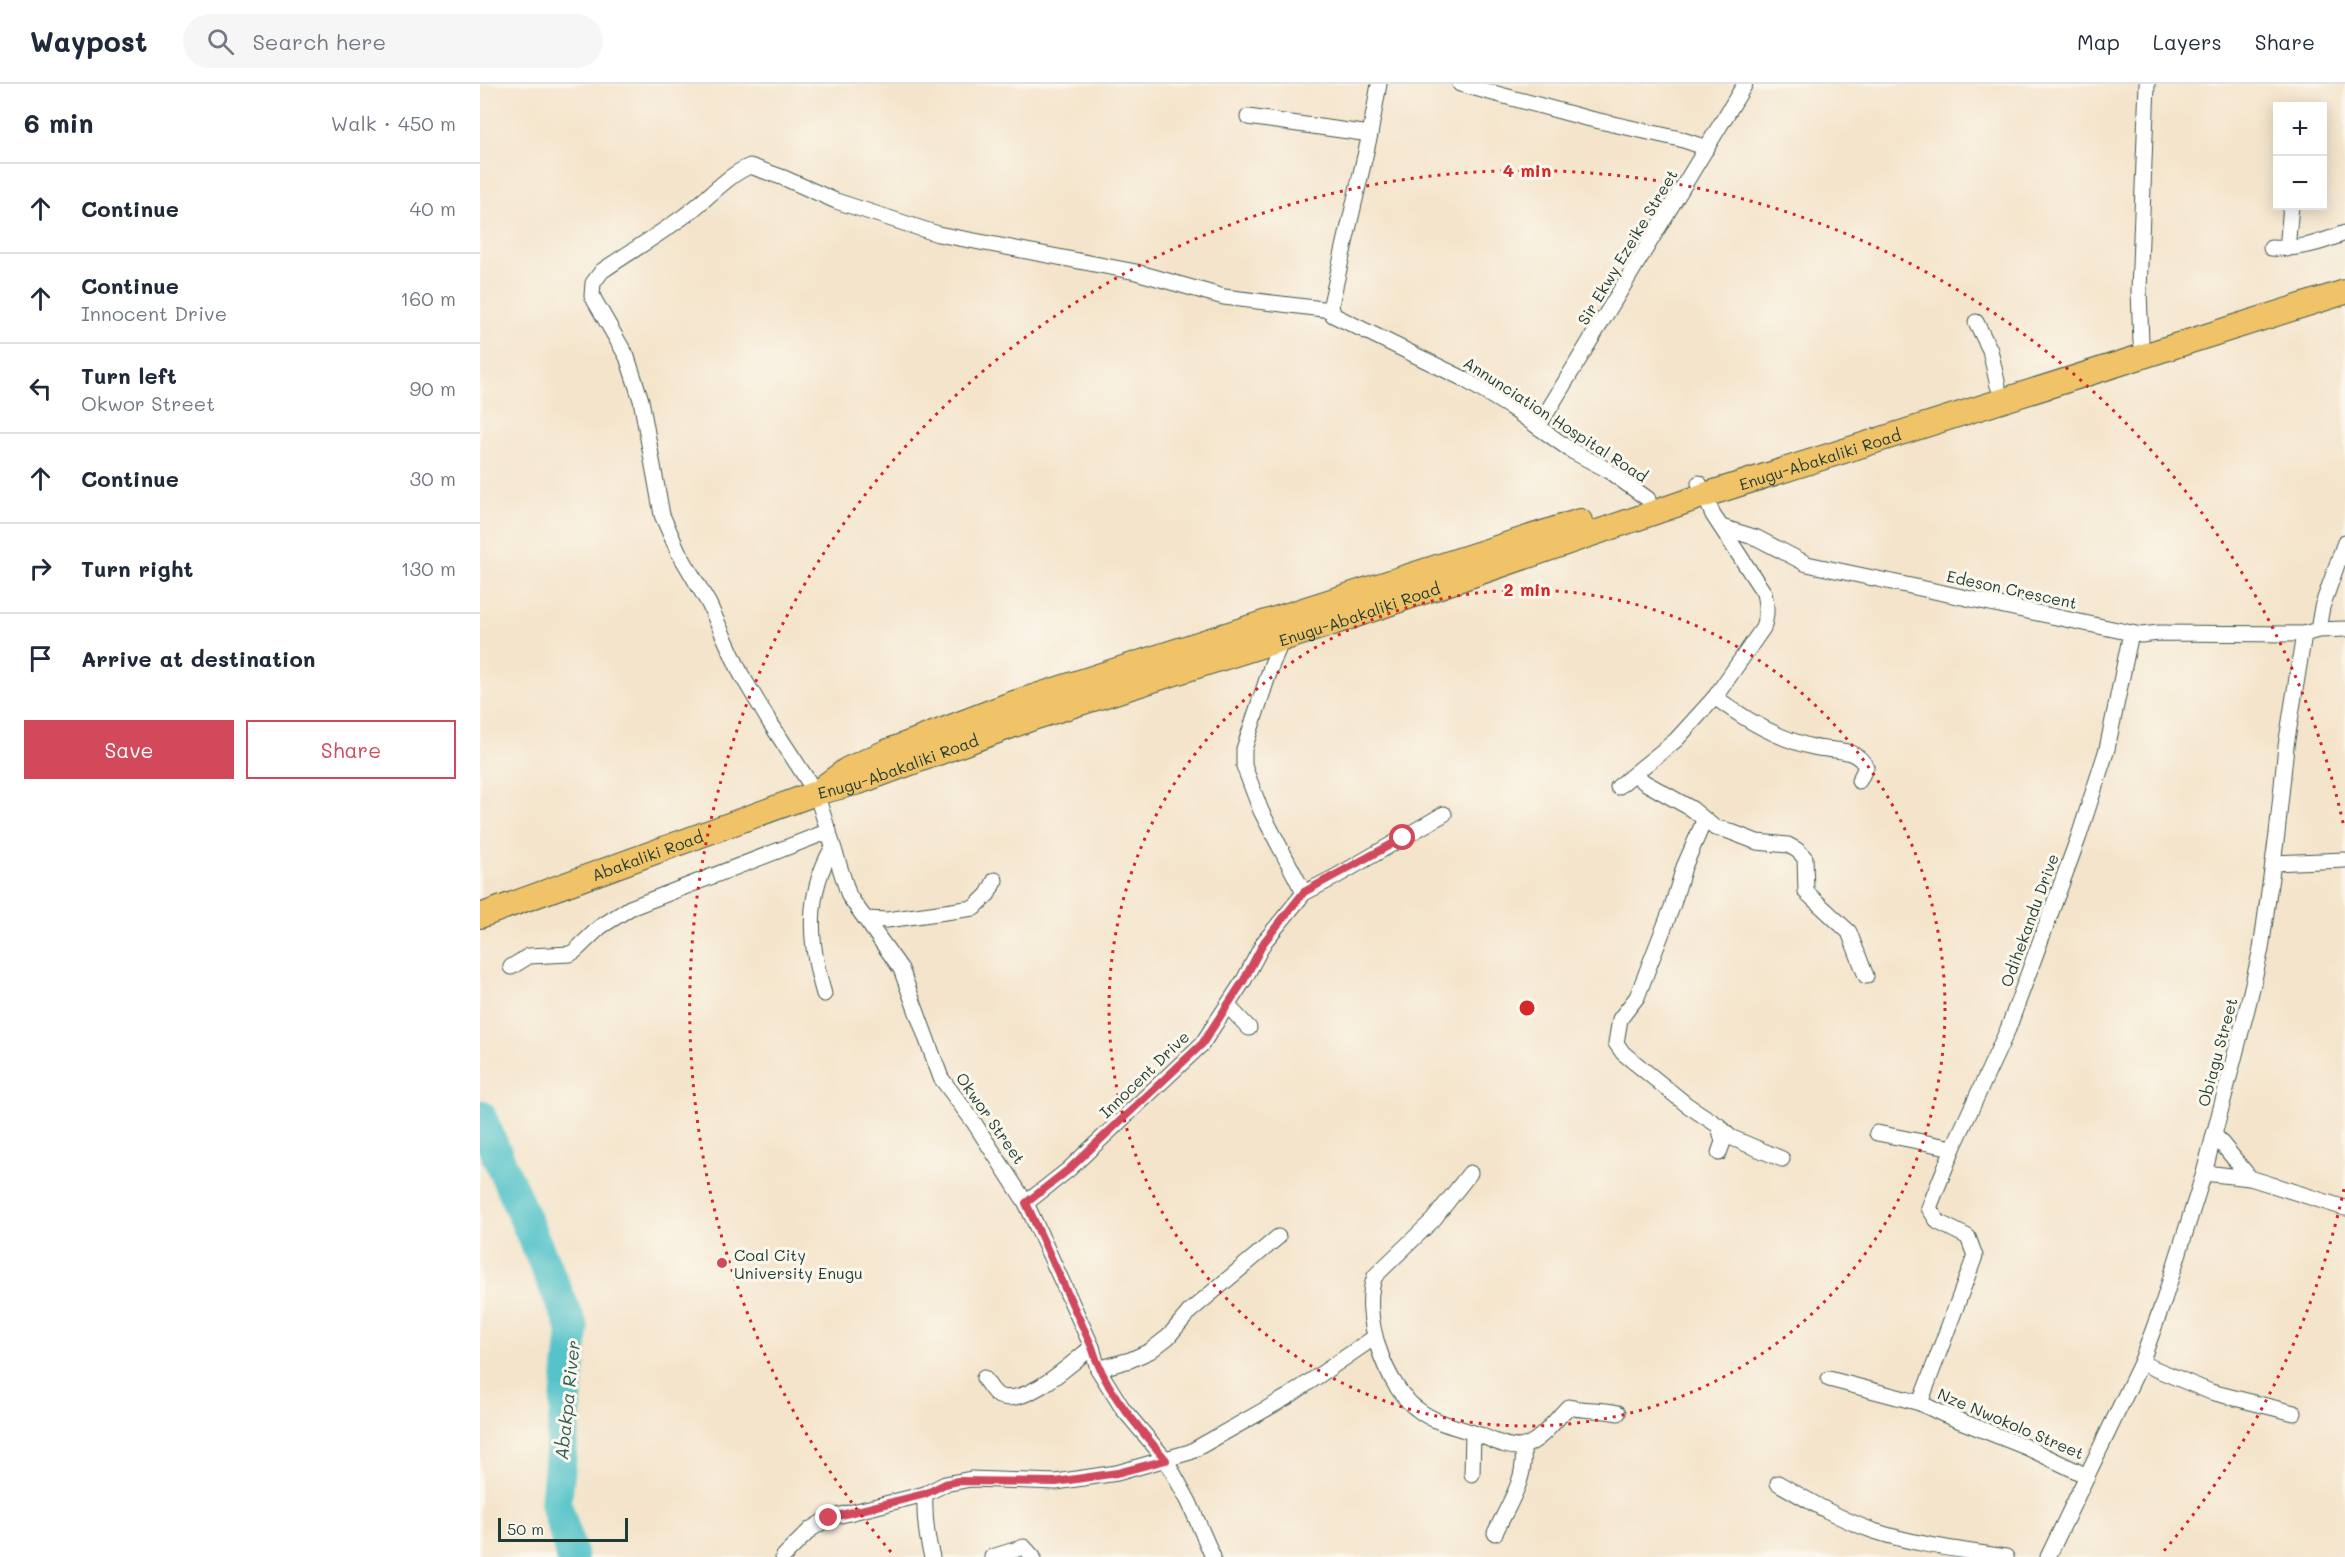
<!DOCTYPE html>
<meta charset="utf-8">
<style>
body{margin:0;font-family:Mali,sans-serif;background:#f6f6f7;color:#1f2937}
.controls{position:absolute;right:18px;top:18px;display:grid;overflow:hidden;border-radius:0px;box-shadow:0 3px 15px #0003}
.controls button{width:54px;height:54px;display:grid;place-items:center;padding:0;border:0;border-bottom:2px solid #e0e1e3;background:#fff;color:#1f2937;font:30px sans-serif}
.scale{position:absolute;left:18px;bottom:15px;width:130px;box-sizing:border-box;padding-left:6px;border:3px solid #1f3d34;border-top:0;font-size:16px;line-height:21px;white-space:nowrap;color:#1f3d34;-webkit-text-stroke:4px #fbf7ec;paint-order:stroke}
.stop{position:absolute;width:18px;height:18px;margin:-14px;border:4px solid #d1495b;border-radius:50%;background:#fff}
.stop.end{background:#d1495b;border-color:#fff;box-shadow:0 2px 6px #0008}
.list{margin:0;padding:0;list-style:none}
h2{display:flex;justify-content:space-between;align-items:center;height:78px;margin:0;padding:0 24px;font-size:26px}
h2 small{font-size:20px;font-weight:400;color:#747a83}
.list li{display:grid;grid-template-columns:39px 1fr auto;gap:18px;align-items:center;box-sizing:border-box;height:90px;padding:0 24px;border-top:2px solid #e0e1e3}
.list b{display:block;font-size:22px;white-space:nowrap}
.list p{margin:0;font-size:20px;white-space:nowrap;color:#747a83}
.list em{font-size:20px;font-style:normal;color:#747a83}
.actions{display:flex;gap:12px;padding:18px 24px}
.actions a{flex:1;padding:14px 0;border:2px solid #d1495b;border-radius:0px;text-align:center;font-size:21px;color:#d1495b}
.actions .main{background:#d1495b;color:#fff}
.icon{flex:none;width:33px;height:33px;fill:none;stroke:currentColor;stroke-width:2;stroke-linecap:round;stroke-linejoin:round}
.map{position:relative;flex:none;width:1865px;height:1473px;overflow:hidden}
header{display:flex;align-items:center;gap:36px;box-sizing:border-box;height:84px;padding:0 30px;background:#fff;border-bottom:2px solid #e0e1e3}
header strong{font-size:28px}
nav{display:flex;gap:33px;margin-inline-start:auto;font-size:21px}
.search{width:420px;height:54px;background:#f6f6f7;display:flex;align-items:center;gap:15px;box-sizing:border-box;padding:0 21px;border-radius:33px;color:#747a83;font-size:22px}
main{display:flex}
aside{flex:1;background:#fff}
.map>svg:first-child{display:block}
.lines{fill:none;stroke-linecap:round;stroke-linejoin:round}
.river{stroke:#55c3c9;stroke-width:32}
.minor-casing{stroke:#3f564b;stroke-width:17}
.trunk-casing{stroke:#3f564b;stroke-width:26}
.minor{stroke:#fff;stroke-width:15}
.trunk{stroke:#f0c369;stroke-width:24}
.route{stroke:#d1495b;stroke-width:8}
.ring{fill:none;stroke:#d62828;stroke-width:3;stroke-dasharray:3 6}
.poi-dot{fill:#d1495b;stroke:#fbf7ec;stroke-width:2}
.labels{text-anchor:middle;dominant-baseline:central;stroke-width:6;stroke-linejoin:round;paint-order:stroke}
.street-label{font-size:16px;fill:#1f3d34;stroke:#fbf7ec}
.poi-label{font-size:16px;fill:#1f3d34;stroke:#fbf7ec;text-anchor:start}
.water-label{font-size:18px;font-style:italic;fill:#2c5e59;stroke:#fbf7ec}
.centre{fill:#d62828;stroke:#fbf7ec;stroke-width:3}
.ring-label{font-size:18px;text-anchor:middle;font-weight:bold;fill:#d62828;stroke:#fbf7ec;stroke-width:6;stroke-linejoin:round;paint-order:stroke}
</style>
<header>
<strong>Waypost</strong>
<div class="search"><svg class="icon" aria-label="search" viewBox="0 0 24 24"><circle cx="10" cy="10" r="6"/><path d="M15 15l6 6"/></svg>Search here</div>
<nav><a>Map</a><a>Layers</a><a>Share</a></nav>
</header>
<main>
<aside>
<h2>6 min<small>Walk · 450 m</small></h2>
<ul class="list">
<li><svg class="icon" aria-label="ahead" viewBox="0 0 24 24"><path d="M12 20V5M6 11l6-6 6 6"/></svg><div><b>Continue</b></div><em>40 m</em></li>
<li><svg class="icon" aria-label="ahead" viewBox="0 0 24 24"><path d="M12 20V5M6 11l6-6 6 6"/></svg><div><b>Continue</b><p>Innocent Drive</p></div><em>160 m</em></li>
<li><svg class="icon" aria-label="left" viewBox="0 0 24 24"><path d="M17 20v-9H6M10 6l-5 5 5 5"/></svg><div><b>Turn left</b><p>Okwor Street</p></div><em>90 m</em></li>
<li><svg class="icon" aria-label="ahead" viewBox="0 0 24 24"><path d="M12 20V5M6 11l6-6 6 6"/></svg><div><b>Continue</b></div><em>30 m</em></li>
<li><svg class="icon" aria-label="right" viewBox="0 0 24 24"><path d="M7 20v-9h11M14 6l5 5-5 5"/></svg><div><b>Turn right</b></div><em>130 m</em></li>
<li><svg class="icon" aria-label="arrive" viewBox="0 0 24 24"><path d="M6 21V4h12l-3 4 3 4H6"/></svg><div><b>Arrive at destination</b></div></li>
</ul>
<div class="actions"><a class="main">Save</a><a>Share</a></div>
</aside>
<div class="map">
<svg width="1865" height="1473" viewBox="0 0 1865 1473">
<rect width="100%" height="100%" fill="#fbf7ec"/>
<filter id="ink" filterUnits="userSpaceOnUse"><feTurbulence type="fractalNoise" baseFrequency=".0167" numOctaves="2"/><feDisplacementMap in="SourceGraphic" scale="12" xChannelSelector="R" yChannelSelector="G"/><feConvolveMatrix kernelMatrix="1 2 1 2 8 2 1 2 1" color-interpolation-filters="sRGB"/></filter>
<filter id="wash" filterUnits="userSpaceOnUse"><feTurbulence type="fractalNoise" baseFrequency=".008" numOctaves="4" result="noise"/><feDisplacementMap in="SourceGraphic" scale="24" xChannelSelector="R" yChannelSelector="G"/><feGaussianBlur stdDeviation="1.35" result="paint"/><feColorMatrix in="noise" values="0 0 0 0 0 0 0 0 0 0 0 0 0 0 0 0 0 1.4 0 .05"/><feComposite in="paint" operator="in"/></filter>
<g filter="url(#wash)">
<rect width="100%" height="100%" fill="#f4e4cb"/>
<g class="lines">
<polyline class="river" points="0,1032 93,1245 76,1420 92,1473"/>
</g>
</g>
<g filter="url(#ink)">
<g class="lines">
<g class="minor-casing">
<g id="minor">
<polyline points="899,0 890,50 851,220 853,231 982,294 1030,323 1092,367 1126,385 1168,415"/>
<polyline points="980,0 1106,34 1200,55 1227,64"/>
<polyline points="768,33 890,50"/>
<path d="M 1791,164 C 1818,166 1840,159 1865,149"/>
<polyline points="1807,165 1811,122"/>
<polyline points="1496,238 1510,266 1518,302"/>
<polyline points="1661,258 1659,207 1667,0"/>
<polyline points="1058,343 1265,0"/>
<polyline points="1241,443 1277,454 1327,480 1661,551 1679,549 1824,550"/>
<polyline points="1838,546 1865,545"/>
<polyline points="804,551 792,580 764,665 764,682 781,727 824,809"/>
<path d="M 1235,613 C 1265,636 1296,654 1333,663 C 1353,668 1375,662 1386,683 L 1379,697"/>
<polyline points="1155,690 1164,698 1212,725 1235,744 1246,746 1277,758 1308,761 1317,766 1325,774 1326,808 1369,848 1386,892"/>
<path d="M 1138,703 L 1196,656 L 1235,613 L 1283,544 C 1287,531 1287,522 1284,509 L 1233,431 L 1219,399"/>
<polyline points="1224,737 1204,783 1192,823 1157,913 1140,935 1136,959 1143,969 1207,1021 1239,1042 1250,1053 1302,1075"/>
<polyline points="1793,779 1865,776"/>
<polyline points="386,835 407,836 494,824 508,810 515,796"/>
<polyline points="31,883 49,872 90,870 95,867 120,843 150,824 349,747"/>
<path d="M 344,910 C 329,859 325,811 353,763"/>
<polyline points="748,922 769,944"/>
<polyline points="1397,1049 1473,1064"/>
<polyline points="1734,1050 1770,1094"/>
<polyline points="1239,1069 1243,1058 1239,1042"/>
<path d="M 990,1089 L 953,1136 L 895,1192 C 880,1229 905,1302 937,1325 C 956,1340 978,1343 1000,1351 C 1012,1356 1031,1366 1044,1362 C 1061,1357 1076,1335 1088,1323 C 1105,1327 1121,1325 1138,1329"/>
<polyline points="1724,1089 1770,1094 1865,1124"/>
<polyline points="546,1119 588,1086 722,960 764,896 784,858 824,809 855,793 964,730"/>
<polyline points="1661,1279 1731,1308 1814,1329"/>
<polyline points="618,1285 650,1276 670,1267 688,1253 710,1227 798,1153"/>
<path d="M 504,1294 C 508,1300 513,1309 519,1312 C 546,1323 592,1279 612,1263"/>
<polyline points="1349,1295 1440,1319 1463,1330 1546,1363 1607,1392"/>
<polyline points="1440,1319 1495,1172 1488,1153 1458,1138 1449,1124 1473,1064 1528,945 1599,752 1627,665 1651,549"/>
<polyline points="992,1390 993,1349"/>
<path d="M 1298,1399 C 1329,1417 1359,1435 1394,1447 C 1436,1461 1482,1466 1526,1473"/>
<path d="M 445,1410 C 444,1432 446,1451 452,1473"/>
<path d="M 1015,1449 C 1027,1423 1049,1392 1042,1363"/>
<polyline points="303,1473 331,1445 349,1434 445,1410 465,1400 491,1395 576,1398 637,1389 710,1368 809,1312 895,1253"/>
<polyline points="512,1473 544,1463 553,1473"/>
<path d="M 733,1473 L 709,1418 L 686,1376 L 643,1325 L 618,1285 L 612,1263 L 546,1119 L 493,1037 L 461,994 L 421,885 L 369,812 L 336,709 L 289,637 L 261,590 L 229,520 L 198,467 L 182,431 L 161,316 L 147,273 L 112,212 L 113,199 L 122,187 C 151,167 182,149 211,127 C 230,112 248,91 270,82 L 304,94 L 356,117 L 458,150 L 656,188 L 744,213 L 851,226"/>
<polyline points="1568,1473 1661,1279 1683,1219 1724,1089 1768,921 1781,865 1797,750 1806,662 1824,550 1838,546 1842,523 1865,458"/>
</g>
</g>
<g class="trunk-casing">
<g id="trunk">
<polyline points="345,702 368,685 406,668 531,620 1100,437"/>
<path id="s1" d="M 0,832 L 336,709 L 379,698 L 556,633 L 853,539 L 1225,411 L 1865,208"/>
</g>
</g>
<use href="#minor" class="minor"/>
<use href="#trunk" class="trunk"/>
</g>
</g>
<g class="lines" filter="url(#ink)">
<path class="route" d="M 349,1434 L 445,1410 L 465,1400 L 478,1397 L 576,1398 L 637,1389 L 686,1376 C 657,1341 625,1308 612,1263 L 546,1119 L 588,1086 L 722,960 L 764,896 L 784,858 L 824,808 L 923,754"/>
</g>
<g class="ring">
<circle cx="1047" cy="924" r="418"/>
<path d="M1864 1105A837 837 0 0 1 1683 1468M411 1468A837 837 0 1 1 1864 743"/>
</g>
<circle class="poi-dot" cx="242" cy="1179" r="6"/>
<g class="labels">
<g class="street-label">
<text transform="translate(1147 163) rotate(-59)">Sir Ekwy Ezeike Street</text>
<text transform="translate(1076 335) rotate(33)">Annunciation Hospital Road</text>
<text stroke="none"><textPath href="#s1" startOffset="1416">Enugu-Abakaliki Road</textPath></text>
<text transform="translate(1532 505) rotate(12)">Edeson Crescent</text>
<text stroke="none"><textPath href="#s1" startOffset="930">Enugu-Abakaliki Road</textPath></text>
<text stroke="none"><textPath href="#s1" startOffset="444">Enugu-Abakaliki Road</textPath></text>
<text stroke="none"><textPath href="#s1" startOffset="178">Abakaliki Road</textPath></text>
<text transform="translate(1549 836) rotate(-70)">Odihekandu Drive</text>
<text transform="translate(1737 968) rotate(-75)">Obiagu Street</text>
<text transform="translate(664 990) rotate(-44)">Innocent Drive</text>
<text transform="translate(511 1034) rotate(55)">Okwor Street</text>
<text transform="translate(1531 1339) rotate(23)">Nze Nwokolo Street</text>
</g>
<g class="poi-label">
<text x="254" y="1170">Coal City<tspan x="254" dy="18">University Enugu</tspan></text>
</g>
<g class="water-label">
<text transform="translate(87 1316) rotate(-84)">Abakpa River</text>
</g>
</g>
<circle cx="1047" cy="924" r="9" class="centre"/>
<g class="ring-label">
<text x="1047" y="93">4 min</text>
<text x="1047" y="512">2 min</text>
</g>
</svg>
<div class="controls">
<button>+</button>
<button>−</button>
</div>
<div class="scale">50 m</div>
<div class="stop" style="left:923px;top:754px"></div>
<div class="stop end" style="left:349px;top:1434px"></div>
</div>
</main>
